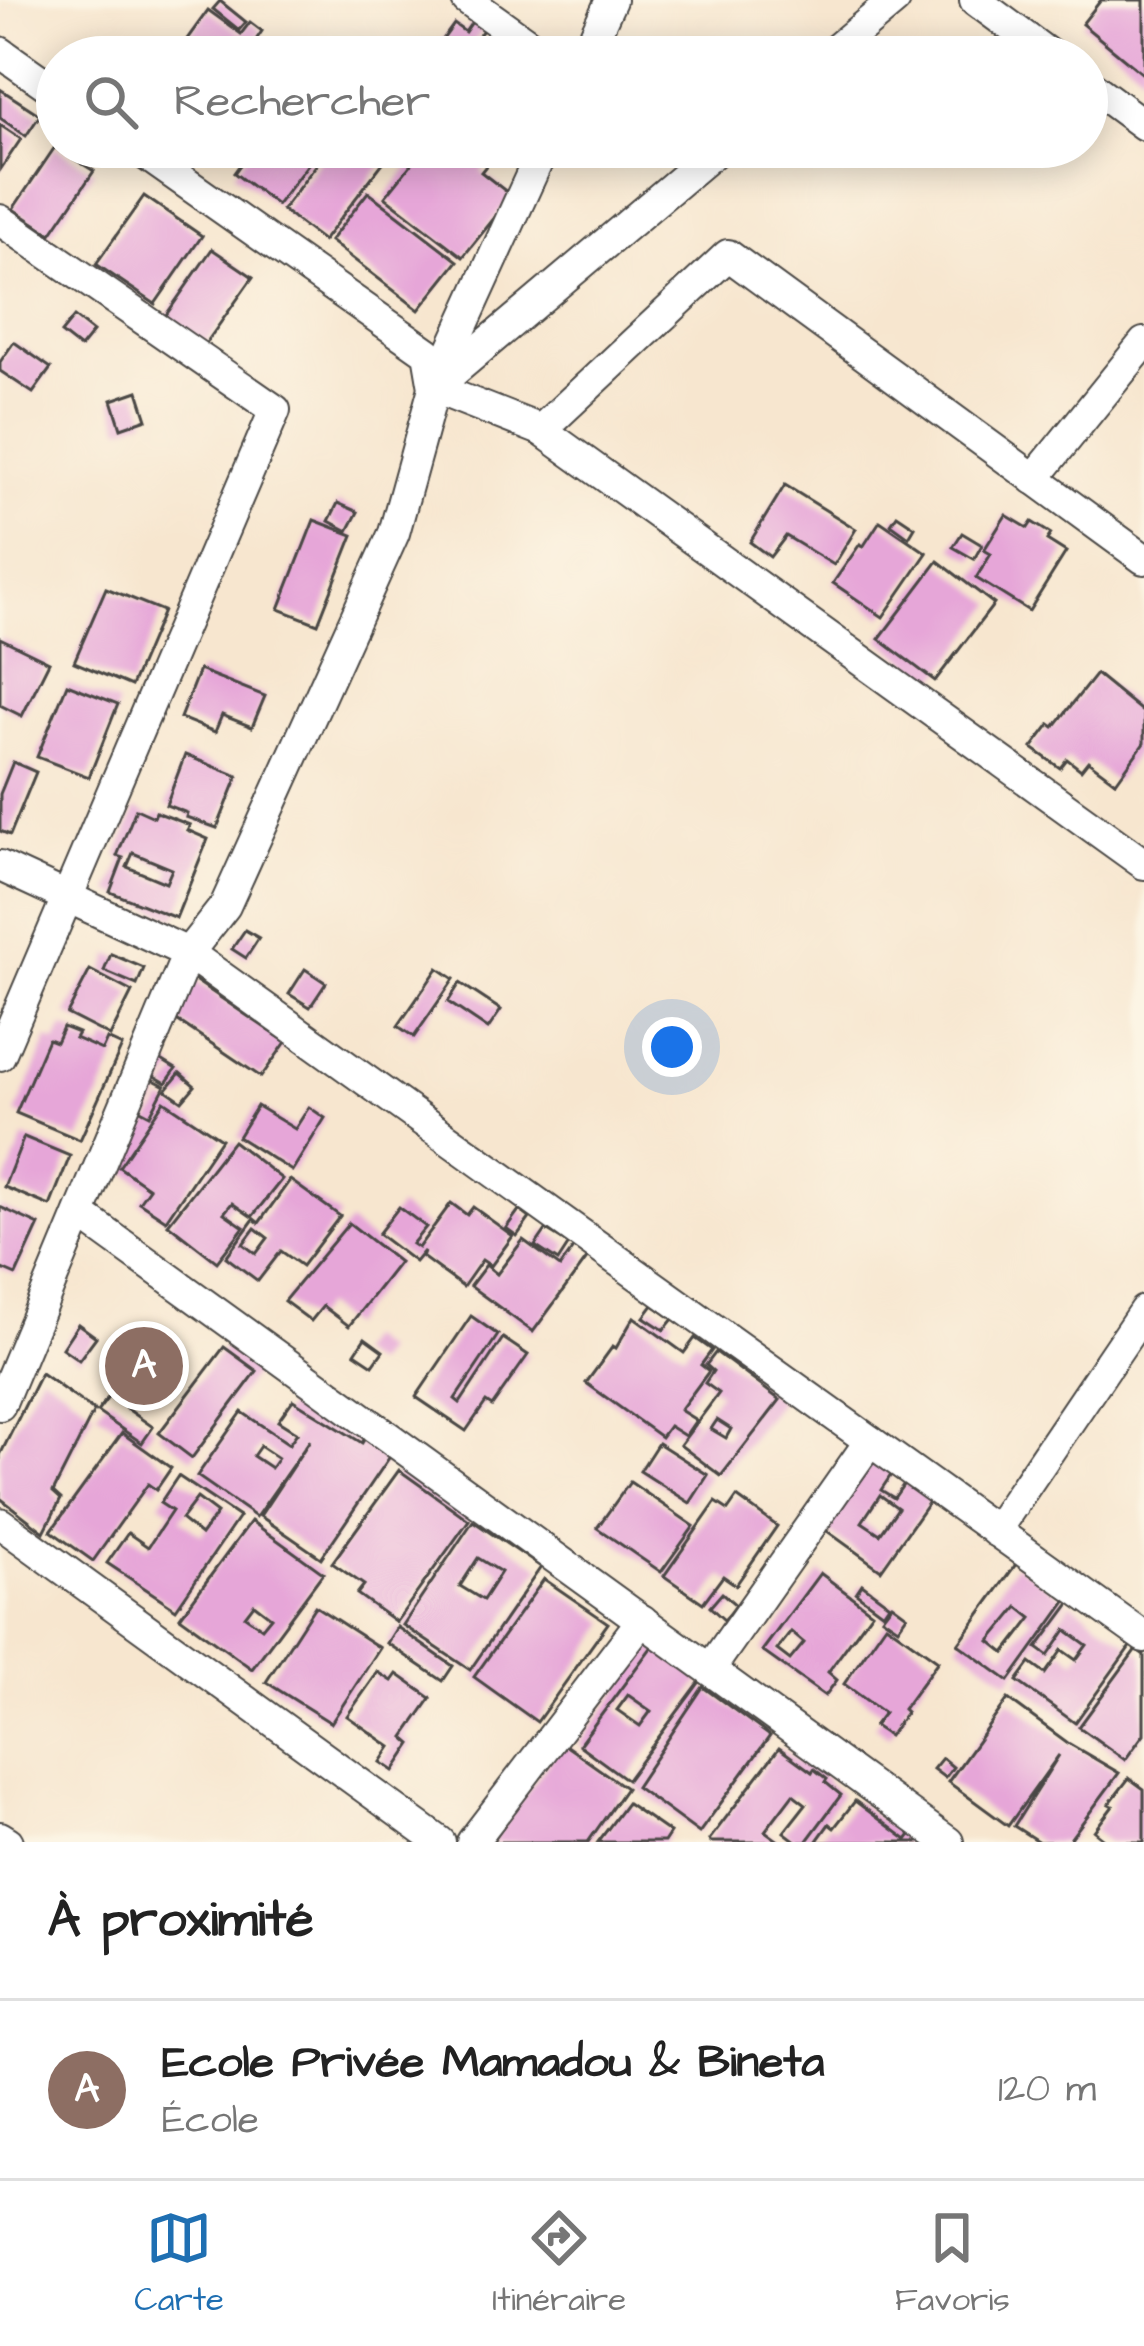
<!DOCTYPE html>
<html lang="fr">
<meta charset="utf-8">
<style>
body{margin:0;font-family:"Architects Daughter",sans-serif;background:#f2f2f2;color:#222}
.you{position:absolute;left:672px;top:1047px;width:42px;height:42px;margin:-30px;border:9px solid #fff;border-radius:50%;background:#1a73e8;box-shadow:0 0 0 18px #1a73e833}
.badge{display:grid;place-items:center;width:78px;height:78px;border-radius:50%;background:#1f6fb2;color:#fff;font-size:39px;font-weight:700}
.pin{position:absolute;translate:-50% -50%;border:6px solid #fff;box-shadow:0 3px 12px #0006}
.list{margin:0;padding:0;list-style:none}
h2{display:flex;justify-content:space-between;align-items:center;height:156px;margin:0;padding:0 48px;font-size:51px}
h2 small{font-size:39px;font-weight:400;color:#767676}
.list li{display:grid;grid-template-columns:78px 1fr auto;gap:36px;align-items:center;box-sizing:border-box;height:180px;padding:0 48px;border-top:3px solid #e0e0e0}
.list b{display:block;font-size:45px;white-space:nowrap}
.list p{margin:0;font-size:39px;white-space:nowrap;color:#767676}
.list em{font-size:39px;font-style:normal;color:#767676}
.icon{flex:none;width:66px;height:66px;fill:none;stroke:currentColor;stroke-width:2;stroke-linecap:round;stroke-linejoin:round}
.map{position:relative;flex:none;width:1144px;height:1842px;overflow:hidden}
.search{position:absolute;background:#fff;box-shadow:0 6px 30px #0003;left:36px;right:36px;top:36px;height:132px;display:flex;align-items:center;gap:30px;box-sizing:border-box;padding:0 42px;border-radius:66px;color:#767676;font-size:45px}
.sheet{height:336px;background:#fff}
nav{display:flex;justify-content:space-around;align-items:center;box-sizing:border-box;height:168px;border-top:3px solid #e0e0e0;background:#fff;font-size:33px;color:#767676}
nav a{display:grid;justify-items:center;gap:6px}
nav .on{color:#1f6fb2}
.map>svg:first-child{display:block}
.building{fill:#e6a6d8;fill-rule:evenodd}
.lines{fill:none;stroke-linecap:round;stroke-linejoin:round}
.minor-casing{stroke:#4a4744;stroke-width:34}
.minor{stroke:#fff;stroke-width:30}
</style>
<div class="map">
<svg width="1144" height="1842" viewBox="0 0 1144 1842">
<rect width="100%" height="100%" fill="#fcf5e5"/>
<filter id="ink" filterUnits="userSpaceOnUse"><feTurbulence type="fractalNoise" baseFrequency=".00833" numOctaves="2"/><feDisplacementMap in="SourceGraphic" scale="24" xChannelSelector="R" yChannelSelector="G"/><feConvolveMatrix kernelMatrix="1 2 1 2 8 2 1 2 1" color-interpolation-filters="sRGB"/></filter>
<filter id="wash" filterUnits="userSpaceOnUse"><feTurbulence type="fractalNoise" baseFrequency=".004" numOctaves="4" result="noise"/><feDisplacementMap in="SourceGraphic" scale="48" xChannelSelector="R" yChannelSelector="G"/><feGaussianBlur stdDeviation="2.7" result="paint"/><feColorMatrix in="noise" values="0 0 0 0 0 0 0 0 0 0 0 0 0 0 0 0 0 1.4 0 .05"/><feComposite in="paint" operator="in"/></filter>
<g filter="url(#wash)">
<rect width="100%" height="100%" fill="#f7e6cf"/>
<g id="blocks">
<g class="building">
<polygon points="1101,0 1144,0 1144,75 1082,24"/>
<polygon points="220,1 246,22 239,30 213,9"/>
<polygon points="208,10 241,34 250,22 262,31 247,53 238,47 231,57 174,57"/>
<polygon points="472,22 483,30 462,57 430,57 454,24 465,32"/>
<polygon points="0,89 40,115 26,136 0,118"/>
<polygon points="0,125 21,139 0,170"/>
<polygon points="55,147 94,171 51,234 13,209"/>
<polygon points="253,147 321,147 277,205 234,173"/>
<polygon points="330,147 395,147 323,241 282,210"/>
<polygon points="425,147 501,147 481,172 512,196 463,257 385,197"/>
<polygon points="368,192 458,261 419,310 330,241"/>
<polygon points="144,196 202,236 155,304 96,264"/>
<polygon points="212,249 253,277 204,346 164,318"/>
<polygon points="74,317 93,332 80,348 61,333"/>
<polygon points="14,342 51,368 33,393 0,371 0,362"/>
<polygon points="138,391 147,419 121,428 112,400"/>
<polygon points="785,485 856,529 834,565 786,536 770,557 750,542"/>
<polygon points="338,503 358,512 348,531 329,521"/>
<polygon points="897,515 915,527 909,537 891,524"/>
<polygon points="1006,515 1028,528 1032,522 1051,534 1047,540 1066,552 1029,611 976,578 991,554 984,550"/>
<polygon points="314,520 353,535 318,624 279,609"/>
<polygon points="880,521 927,553 883,617 833,583 860,544 863,547"/>
<polygon points="962,533 982,545 974,559 953,547"/>
<polygon points="938,561 994,604 935,681 879,639"/>
<polygon points="106,588 163,611 131,686 74,662"/>
<polygon points="0,638 49,662 22,716 0,705"/>
<polygon points="199,670 265,696 252,727 222,715 215,732 180,718"/>
<polygon points="1096,674 1144,713 1144,743 1116,782 1088,761 1081,770 1067,759 1060,768 1032,748 1050,724 1054,727"/>
<polygon points="67,684 118,704 89,777 37,757"/>
<polygon points="185,755 238,776 217,828 186,817 187,813 166,805"/>
<polygon points="13,762 36,772 10,835 0,831 0,794"/>
<path d="M 136,809 L 154,817 L 156,812 L 190,825 L 187,830 L 208,839 L 176,918 L 110,892 L 123,858 L 117,856 ZM 133,853 L 172,869 L 166,883 L 127,867 Z"/>
<polygon points="245,930 259,938 246,958 232,949"/>
<polygon points="111,954 144,968 137,985 104,971"/>
<polygon points="438,968 454,979 414,1037 398,1026"/>
<polygon points="305,969 326,983 310,1007 289,994"/>
<polygon points="90,970 132,992 110,1036 67,1014"/>
<polygon points="190,977 286,1042 261,1077 165,1012"/>
<polygon points="460,983 501,1010 488,1029 448,1002"/>
<polygon points="63,1027 78,1033 75,1038 102,1050 107,1039 122,1046 80,1140 16,1113 48,1039 56,1042"/>
<polygon points="160,1059 176,1069 166,1083 151,1074"/>
<polygon points="180,1073 195,1086 182,1101 166,1090"/>
<polygon points="150,1078 165,1086 150,1115 135,1107"/>
<polygon points="164,1101 221,1139 166,1220 139,1202 149,1188 119,1167"/>
<polygon points="257,1106 295,1129 309,1107 325,1118 292,1171 238,1137"/>
<polygon points="24,1137 70,1156 50,1206 4,1187"/>
<polygon points="233,1141 282,1179 252,1217 232,1203 224,1213 244,1227 217,1262 168,1224"/>
<path d="M 290,1180 L 340,1216 L 302,1266 L 281,1251 L 258,1281 L 226,1257 L 254,1219 L 259,1223 ZM 255,1228 L 268,1238 L 256,1254 L 243,1244 Z"/>
<polygon points="451,1203 467,1215 473,1207 513,1236 491,1266 482,1260 463,1287 422,1257 424,1251 415,1262 378,1234 399,1207 426,1227 412,1244 418,1248"/>
<polygon points="0,1207 39,1225 16,1275 0,1268"/>
<polygon points="519,1210 530,1218 517,1236 506,1228"/>
<polygon points="349,1223 399,1262 349,1326 323,1306 311,1321 284,1301"/>
<polygon points="546,1230 569,1244 558,1261 535,1246"/>
<polygon points="523,1240 560,1267 574,1247 588,1257 533,1332 470,1286 486,1265 497,1274"/>
<polygon points="653,1305 673,1319 664,1330 644,1317"/>
<polygon points="471,1316 498,1335 455,1399 460,1403 503,1338 528,1355 492,1406 486,1402 466,1431 416,1397"/>
<polygon points="634,1317 684,1353 695,1338 712,1350 701,1365 709,1371 680,1410 696,1420 685,1436 669,1426 661,1437 586,1383 613,1346 616,1348"/>
<polygon points="78,1324 96,1337 79,1360 62,1348"/>
<polygon points="365,1338 383,1351 373,1365 355,1353"/>
<polygon points="224,1347 257,1371 192,1458 159,1433"/>
<path d="M 716,1352 L 780,1400 L 721,1476 L 680,1445 L 719,1393 L 705,1383 L 713,1371 L 706,1365 ZM 717,1420 L 731,1429 L 726,1438 L 711,1429 Z"/>
<polygon points="41,1373 94,1411 53,1492 61,1499 44,1532 0,1498 0,1455"/>
<polygon points="109,1396 153,1427 142,1443 97,1412"/>
<path d="M 293,1400 L 362,1443 L 365,1438 L 391,1455 L 321,1558 L 260,1516 L 310,1440 L 256,1517 L 197,1476 L 242,1412 L 289,1444 L 297,1433 L 278,1421 ZM 260,1446 L 278,1458 L 271,1468 L 253,1456 Z"/>
<polygon points="122,1433 171,1468 156,1490 148,1484 93,1561 51,1531"/>
<polygon points="658,1443 708,1475 690,1503 640,1471"/>
<path d="M 872,1453 L 895,1469 L 881,1490 L 894,1498 L 908,1478 L 933,1496 L 881,1570 L 820,1526 ZM 880,1495 L 898,1508 L 880,1534 L 862,1522 Z"/>
<polygon points="399,1470 469,1520 396,1622 357,1594 364,1585 332,1563"/>
<path d="M 178,1476 L 239,1517 L 176,1609 L 107,1563 L 128,1533 L 148,1547 L 172,1511 L 160,1503 ZM 197,1498 L 217,1513 L 201,1535 L 181,1519 Z"/>
<polygon points="630,1482 694,1526 661,1572 597,1528"/>
<polygon points="737,1497 777,1526 736,1585 723,1576 703,1603 664,1576 716,1502 728,1510"/>
<path d="M 251,1521 L 323,1573 L 252,1669 L 180,1617 ZM 254,1604 L 271,1617 L 262,1628 L 245,1616 Z"/>
<path d="M 473,1521 L 541,1567 L 470,1670 L 403,1625 ZM 478,1558 L 501,1572 L 483,1600 L 460,1586 Z"/>
<path d="M 1016,1564 L 1067,1600 L 1009,1681 L 958,1644 ZM 1018,1607 L 1032,1618 L 1005,1653 L 990,1641 Z"/>
<path d="M 820,1573 L 872,1612 L 828,1672 L 837,1680 L 825,1696 L 762,1651 ZM 791,1632 L 804,1643 L 790,1660 L 777,1650 Z"/>
<polygon points="544,1579 608,1623 537,1722 474,1677"/>
<polygon points="862,1584 889,1604 883,1613 856,1593"/>
<polygon points="722,1593 737,1606 724,1620 710,1607"/>
<polygon points="1071,1602 1131,1645 1075,1723 1017,1681 1030,1663 1045,1674 1062,1650 1076,1660 1087,1645 1066,1630 1048,1656 1037,1648"/>
<polygon points="892,1604 907,1615 898,1628 882,1617"/>
<polygon points="315,1606 380,1648 331,1723 266,1682"/>
<polygon points="886,1624 938,1661 903,1709 906,1712 889,1736 874,1726 884,1713 844,1684"/>
<polygon points="397,1627 453,1666 443,1681 387,1643"/>
<path d="M 653,1645 L 701,1680 L 627,1780 L 579,1745 ZM 628,1695 L 651,1711 L 640,1726 L 617,1710 Z"/>
<polygon points="1136,1649 1144,1655 1144,1734 1125,1760 1079,1727"/>
<polygon points="378,1672 392,1681 397,1674 431,1698 404,1737 412,1744 394,1771 381,1762 391,1747 347,1716"/>
<polygon points="703,1687 770,1736 699,1833 636,1787"/>
<polygon points="1008,1699 1068,1743 1119,1773 1068,1842 1039,1842 1014,1826 1059,1755 1008,1826 948,1782"/>
<polygon points="562,1743 626,1788 588,1842 492,1842"/>
<polygon points="779,1748 812,1772 814,1769 827,1779 825,1782 841,1795 806,1842 797,1842 784,1832 806,1804 793,1794 765,1831 780,1842 711,1842 709,1840"/>
<polygon points="942,1758 953,1767 945,1778 933,1769"/>
<polygon points="1129,1778 1144,1789 1144,1842 1108,1842 1094,1831 1113,1806 1109,1804"/>
<polygon points="855,1801 907,1840 914,1831 930,1842 816,1842 829,1824 834,1828"/>
<polygon points="627,1803 670,1833 664,1842 598,1842"/>
</g>
</g>
</g>
<g filter="url(#ink)">
<use href="#blocks" fill-opacity="0" stroke="#4a4744" stroke-width="3"/>
<g class="lines">
<g class="minor-casing">
<g id="minor">
<polyline points="467,0 547,57"/>
<polyline points="975,0 1052,57"/>
<polyline points="0,52 57,92"/>
<polyline points="585,57 611,0"/>
<polyline points="827,57 895,0"/>
<polyline points="1087,83 1144,125"/>
<polyline points="0,220 275,410 0,1055"/>
<polyline points="439,377 544,147"/>
<polyline points="434,388 541,430 1144,864"/>
<polyline points="434,388 720,147"/>
<polyline points="541,430 728,255 1144,559"/>
<polyline points="1034,479 1144,343"/>
<polyline points="0,866 188,953 1144,1637"/>
<polyline points="80,1214 948,1842"/>
<polyline points="0,1405 188,953 225,906 394,533 434,388 428,353 135,147"/>
<polyline points="0,1523 440,1842"/>
<polyline points="995,1531 1144,1311"/>
<polyline points="710,1669 870,1441"/>
<polyline points="0,1837 8,1842"/>
<polyline points="472,1842 642,1620"/>
</g>
</g>
<use href="#minor" class="minor"/>
</g>
</g>
</svg>
<div class="you"></div>
<div class="pin badge" style="left:144px;top:1366px;background:#8d6e63">A</div>
<div class="search"><svg class="icon" aria-label="search" viewBox="0 0 24 24"><circle cx="10" cy="10" r="6"/><path d="M15 15l6 6"/></svg>Rechercher</div>
</div>
<section class="sheet">
<h2>À proximité<small></small></h2>
<ul class="list">
<li><span class="badge" style="background:#8d6e63">A</span><div><b>Ecole Privée Mamadou &amp; Bineta</b><p>École</p></div><em>120 m</em></li>
</ul>
</section>
<nav>
<a class="on"><svg class="icon" aria-label="map" viewBox="0 0 24 24"><path d="M3 6l6-2 6 2 6-2v14l-6 2-6-2-6 2zM9 4v14M15 6v14"/></svg>Carte</a>
<a><svg class="icon" aria-label="directions" viewBox="0 0 24 24"><path d="M12 3l9 9-9 9-9-9zM9 14v-3h6M13 9l2 2-2 2"/></svg>Itinéraire</a>
<a><svg class="icon" aria-label="saved" viewBox="0 0 24 24"><path d="M7 4h10v16l-5-4-5 4z"/></svg>Favoris</a>
</nav>
